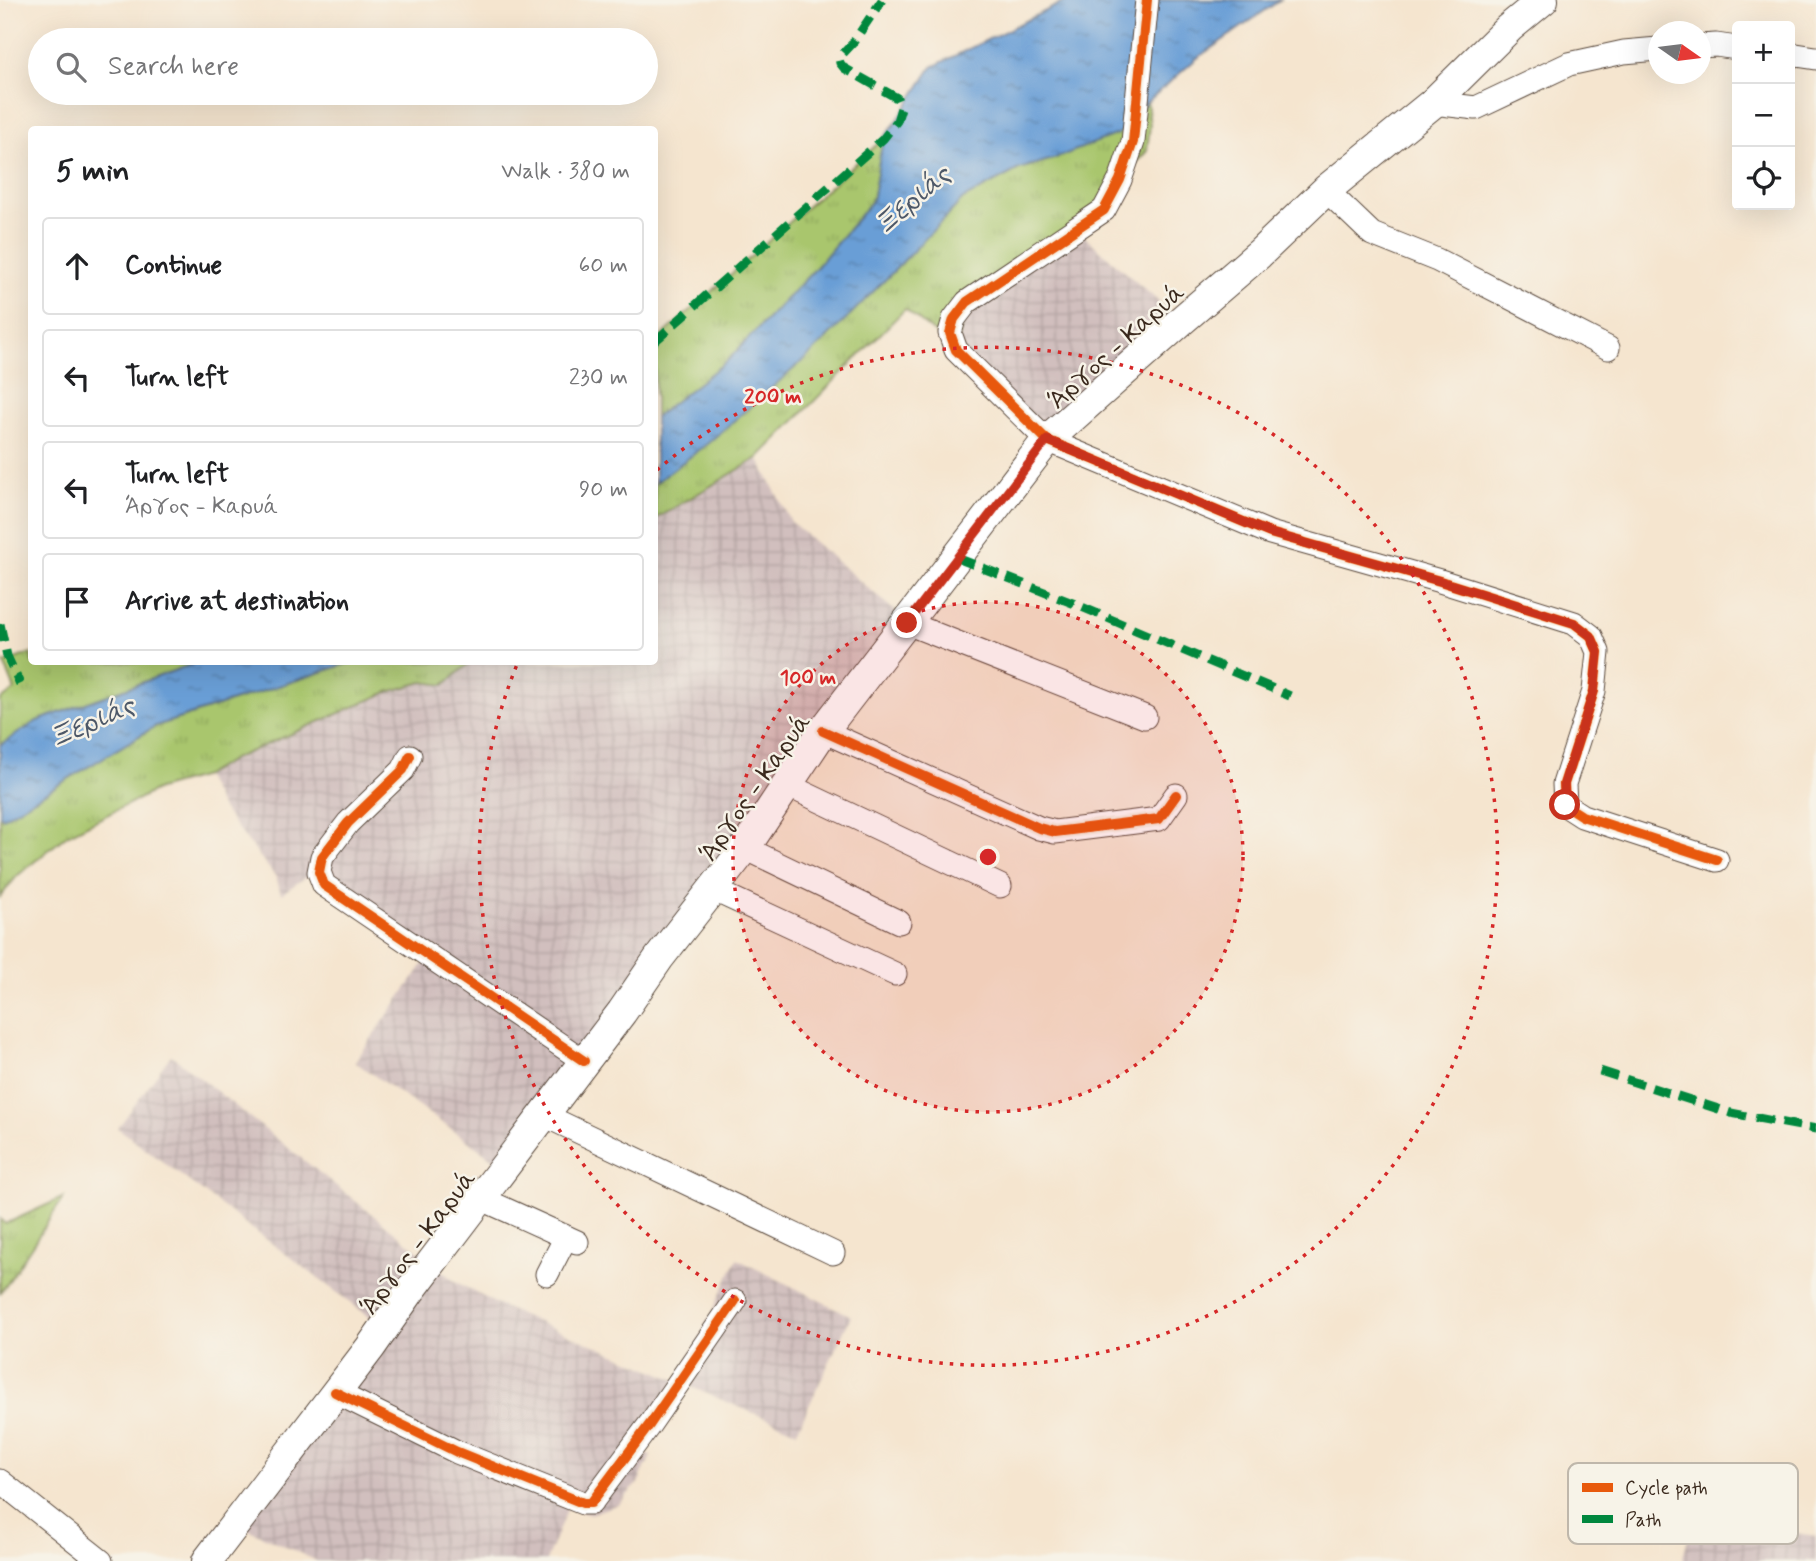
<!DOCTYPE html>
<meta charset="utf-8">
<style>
body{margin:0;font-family:Mynerve,sans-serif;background:#f6f6f6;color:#202124}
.controls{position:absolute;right:21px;top:21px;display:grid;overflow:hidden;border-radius:7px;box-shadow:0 7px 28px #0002}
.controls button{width:63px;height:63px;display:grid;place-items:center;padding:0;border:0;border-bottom:2px solid #e0e0e0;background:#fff;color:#202124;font:35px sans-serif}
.compass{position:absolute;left:1648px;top:21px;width:63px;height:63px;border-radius:50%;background:#fff;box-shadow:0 7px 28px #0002;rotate:104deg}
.stop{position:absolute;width:21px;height:21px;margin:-16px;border:5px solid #c8321e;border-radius:50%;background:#fff}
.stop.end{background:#c8321e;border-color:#fff;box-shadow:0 2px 7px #0008}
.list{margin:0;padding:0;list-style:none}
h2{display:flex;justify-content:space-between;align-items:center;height:91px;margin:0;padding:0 28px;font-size:30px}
h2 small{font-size:23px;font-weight:400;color:#757577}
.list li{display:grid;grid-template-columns:46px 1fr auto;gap:21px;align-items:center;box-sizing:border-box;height:98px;margin:0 14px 14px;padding:0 14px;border:2px solid #e0e0e0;border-radius:7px}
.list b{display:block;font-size:26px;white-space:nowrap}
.list p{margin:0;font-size:23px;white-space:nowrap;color:#757577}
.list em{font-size:23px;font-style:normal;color:#757577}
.icon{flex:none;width:38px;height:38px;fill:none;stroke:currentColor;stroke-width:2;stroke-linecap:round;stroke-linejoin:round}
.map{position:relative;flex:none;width:1816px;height:1561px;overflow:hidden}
.search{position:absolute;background:#fff;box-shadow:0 7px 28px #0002;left:28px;top:28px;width:630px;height:77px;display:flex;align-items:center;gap:18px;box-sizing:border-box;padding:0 24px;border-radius:38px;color:#757577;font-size:26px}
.panel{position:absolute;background:#fff;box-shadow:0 7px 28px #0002;left:28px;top:126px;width:630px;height:539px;border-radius:7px}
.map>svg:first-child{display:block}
.industrial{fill:url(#industrial-grid)}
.grass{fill:url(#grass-tufts);stroke:#727846;stroke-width:2}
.water{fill:url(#water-ripples);stroke:#52647a;stroke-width:2}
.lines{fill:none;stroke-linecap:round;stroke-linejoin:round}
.minor-casing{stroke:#574639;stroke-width:25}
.major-casing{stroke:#574639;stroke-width:32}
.minor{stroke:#fff;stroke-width:23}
.major{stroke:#fff;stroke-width:30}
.quiet{stroke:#00873e;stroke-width:9;stroke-dasharray:18 9;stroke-linecap:butt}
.cycleway-casing{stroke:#f7f3e8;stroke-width:15}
.cycleway{stroke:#e8590c;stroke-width:10}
.route{stroke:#c8321e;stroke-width:9}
.ring{fill:none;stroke:#d62828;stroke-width:3.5;stroke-dasharray:3.5 7}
.labels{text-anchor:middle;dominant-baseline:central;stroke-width:5;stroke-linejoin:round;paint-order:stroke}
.street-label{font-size:26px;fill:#3b2a1e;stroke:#f7f3e8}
.water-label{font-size:28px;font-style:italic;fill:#4d5868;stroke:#f7f3e8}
.key{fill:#f7f3e8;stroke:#bfb7ab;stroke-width:2}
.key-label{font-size:19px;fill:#3b2a1e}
.centre{fill:#d62828;stroke:#f7f3e8;stroke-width:3.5}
.ring-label{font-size:21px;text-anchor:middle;font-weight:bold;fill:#d62828;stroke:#f7f3e8;stroke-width:5;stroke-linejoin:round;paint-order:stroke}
</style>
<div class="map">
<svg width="1816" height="1561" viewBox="0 0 1816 1561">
<defs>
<pattern id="industrial-grid" width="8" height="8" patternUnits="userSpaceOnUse" patternTransform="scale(1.75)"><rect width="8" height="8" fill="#d1bfbe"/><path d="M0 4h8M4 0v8" fill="none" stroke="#b4a4a3"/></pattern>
<pattern id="grass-tufts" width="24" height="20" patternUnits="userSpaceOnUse" patternTransform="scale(1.75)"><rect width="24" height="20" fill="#a9c66d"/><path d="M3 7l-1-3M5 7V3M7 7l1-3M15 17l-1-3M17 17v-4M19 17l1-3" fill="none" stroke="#92aa5e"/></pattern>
<pattern id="water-ripples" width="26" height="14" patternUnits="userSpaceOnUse" patternTransform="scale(1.75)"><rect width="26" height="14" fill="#699ed6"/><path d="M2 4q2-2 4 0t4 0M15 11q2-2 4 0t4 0" fill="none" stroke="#5881ad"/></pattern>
</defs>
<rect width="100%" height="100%" fill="#f7f3e8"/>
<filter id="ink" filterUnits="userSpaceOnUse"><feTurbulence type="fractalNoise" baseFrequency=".0143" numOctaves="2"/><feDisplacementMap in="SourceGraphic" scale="14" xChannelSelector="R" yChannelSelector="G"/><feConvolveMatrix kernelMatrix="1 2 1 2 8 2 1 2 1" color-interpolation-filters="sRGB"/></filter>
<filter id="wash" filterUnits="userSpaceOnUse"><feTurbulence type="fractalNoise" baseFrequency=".00686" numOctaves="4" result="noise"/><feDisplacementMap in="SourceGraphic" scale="28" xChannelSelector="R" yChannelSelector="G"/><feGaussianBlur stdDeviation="1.57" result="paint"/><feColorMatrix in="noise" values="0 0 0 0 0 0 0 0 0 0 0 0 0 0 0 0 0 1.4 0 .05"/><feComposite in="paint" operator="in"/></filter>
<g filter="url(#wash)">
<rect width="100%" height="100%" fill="#f5e5cf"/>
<g class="industrial">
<polygon points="1076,229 1175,316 1041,435 956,350 954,319"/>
<polygon points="758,458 791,522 911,625 508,1169 355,1062 429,956 309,875 281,894 276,877 222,809 204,776 233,759 388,692 423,682 444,685 471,662 654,662 655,519"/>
<polygon points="171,1055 426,1257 379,1324 118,1128"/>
<polygon points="737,1259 851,1316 797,1431 679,1382 637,1452 651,1456 638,1483 619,1504 590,1514 567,1509 546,1561 317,1561 239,1525 436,1266 453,1280 500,1306 679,1381"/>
<polygon points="1693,1519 1816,1536 1816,1561 1682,1561"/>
</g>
<g class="grass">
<polygon points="1147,102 1150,125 1147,151 1120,180 1104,210 967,302 956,350 905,309 758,458 655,519 655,483 707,444 894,271 963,199 1019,169 1056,158"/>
<polygon points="883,139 872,201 815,269 728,360 655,417 655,342"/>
<polygon points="31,653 32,662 198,662 37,721 0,745 0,700 15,690 4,663"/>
<polygon points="352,662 471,662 444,685 423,682 388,692 233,759 204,776 158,789 67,835 17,876 0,897 0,815 3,818 156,726"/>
<polygon points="64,1197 7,1284 0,1292 0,1219 5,1224"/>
</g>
<g class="water">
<polygon points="1068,0 1280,0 1196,59 1147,102 1120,133 1056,158 1019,169 963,199 894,271 813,352 707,444 655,483 655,417 728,360 815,269 872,201 883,139 897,121 932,67"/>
<polygon points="198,662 352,662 156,726 3,818 0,815 0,745 37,721"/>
</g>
</g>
<g filter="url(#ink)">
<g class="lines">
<g class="minor-casing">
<g id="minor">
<polyline points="1147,0 1133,142 1120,180 1104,210 967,302 954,319 950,333 956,350 1047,440 1270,533 1440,581 1574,623 1591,636 1598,652 1594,691 1564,784 1565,805 1582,816 1717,860"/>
<polyline points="1700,46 1716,45 1737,48"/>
<polyline points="1790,54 1816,58"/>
<polyline points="1433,103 1476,108 1569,64 1624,52 1658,49"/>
<polyline points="1326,190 1372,234 1437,260 1608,348"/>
<polyline points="907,623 1145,717"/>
<polyline points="823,731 1039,828 1055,832 1159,819 1176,795"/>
<polyline points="410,756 403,770 348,823 322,857 319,872 324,885 584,1061"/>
<polyline points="787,785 1000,886"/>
<polyline points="745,848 899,922"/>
<polyline points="712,889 895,974"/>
<polyline points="544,1115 833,1253"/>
<polyline points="480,1198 577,1242"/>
<polyline points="547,1274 566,1237"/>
<polyline points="335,1392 457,1452 583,1503 591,1503 650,1424 735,1301"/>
<polyline points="0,1481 101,1561"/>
</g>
</g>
<g class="major-casing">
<polyline id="major" points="207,1561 370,1348 410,1291 622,1012 659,958 745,848 823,731 1047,440 1181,321 1259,254 1326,190 1433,103 1509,28 1543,0"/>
</g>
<use href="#minor" class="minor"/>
<use href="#major" class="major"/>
<g class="quiet">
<polyline points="654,342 883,139 897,121 901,108 897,98 844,68 840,63 839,58 852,44 882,0"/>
<polyline points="957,558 1075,604 1290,696"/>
<polyline points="0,624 7,656 20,684"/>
<polyline points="1600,1071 1731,1113 1816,1129"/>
</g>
<g class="cycleway-casing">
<g id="cycleway">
<polyline points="1147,0 1133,142 1120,180 1104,210 967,302 954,319 950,333 956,350 1047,440 1270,533 1440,581 1574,623 1591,636 1598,652 1594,691 1564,784 1565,805 1582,816 1717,860"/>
<polyline points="823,731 1039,828 1055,832 1159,819 1176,795"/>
<polyline points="410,756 403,770 348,823 322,857 319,872 324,885 584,1061"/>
<polyline points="335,1392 457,1452 583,1503 591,1503 650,1424 735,1301"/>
</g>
</g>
<use href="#cycleway" class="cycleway"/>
</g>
</g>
<g class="lines" filter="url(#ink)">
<polyline class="route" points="907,623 1047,440 1270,533 1440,581 1574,623 1591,636 1598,652 1594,691 1564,784 1565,805"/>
</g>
<circle cx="988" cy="857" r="255" fill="#d62828" fill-opacity=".12"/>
<g class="ring">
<circle cx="988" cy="857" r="255"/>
<path d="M657 470A509 509 0 1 1 518 662"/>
</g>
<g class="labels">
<g class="street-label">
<text transform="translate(1117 347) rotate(-42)">Άργος - Καρυά</text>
<text transform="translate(756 788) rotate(-55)">Άργος - Καρυά</text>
<text transform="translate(419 1243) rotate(-53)">Άργος - Καρυά</text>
</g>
<g class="water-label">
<text transform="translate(913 201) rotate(-41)">Ξεριάς</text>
<text transform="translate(92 723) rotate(-24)">Ξεριάς</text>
</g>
</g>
<rect x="1568" y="1463" width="230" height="81" rx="10" class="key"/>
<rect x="1582" y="1483" width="31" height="9" fill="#e8590c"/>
<rect x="1582" y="1515" width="31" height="8" fill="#00873e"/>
<g class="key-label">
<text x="1625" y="1494">Cycle path</text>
<text x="1625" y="1526">Path</text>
</g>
<circle cx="988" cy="857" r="10" class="centre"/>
<g class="ring-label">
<text x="773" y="403">200 m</text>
<text x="808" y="684">100 m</text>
</g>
</svg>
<div class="controls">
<button>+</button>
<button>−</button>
<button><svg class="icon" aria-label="locate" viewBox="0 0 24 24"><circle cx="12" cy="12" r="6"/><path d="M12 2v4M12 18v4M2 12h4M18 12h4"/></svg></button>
</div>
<svg class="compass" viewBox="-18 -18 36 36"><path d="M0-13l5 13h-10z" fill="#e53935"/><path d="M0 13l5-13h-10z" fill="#757577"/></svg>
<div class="stop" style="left:1565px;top:805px"></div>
<div class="stop end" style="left:907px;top:623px"></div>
<div class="search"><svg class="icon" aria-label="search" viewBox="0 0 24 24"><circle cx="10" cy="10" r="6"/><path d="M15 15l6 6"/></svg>Search here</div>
<section class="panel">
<h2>5 min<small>Walk · 380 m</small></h2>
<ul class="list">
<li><svg class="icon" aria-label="ahead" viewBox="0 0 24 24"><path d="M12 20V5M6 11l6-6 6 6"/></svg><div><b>Continue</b></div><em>60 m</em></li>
<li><svg class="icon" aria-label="left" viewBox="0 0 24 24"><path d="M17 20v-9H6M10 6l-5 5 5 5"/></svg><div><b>Turn left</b></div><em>230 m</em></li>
<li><svg class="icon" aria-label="left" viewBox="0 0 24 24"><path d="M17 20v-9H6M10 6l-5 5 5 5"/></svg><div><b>Turn left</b><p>Άργος - Καρυά</p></div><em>90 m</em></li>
<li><svg class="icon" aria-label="arrive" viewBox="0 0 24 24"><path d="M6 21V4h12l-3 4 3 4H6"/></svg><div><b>Arrive at destination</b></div></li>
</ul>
</section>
</div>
